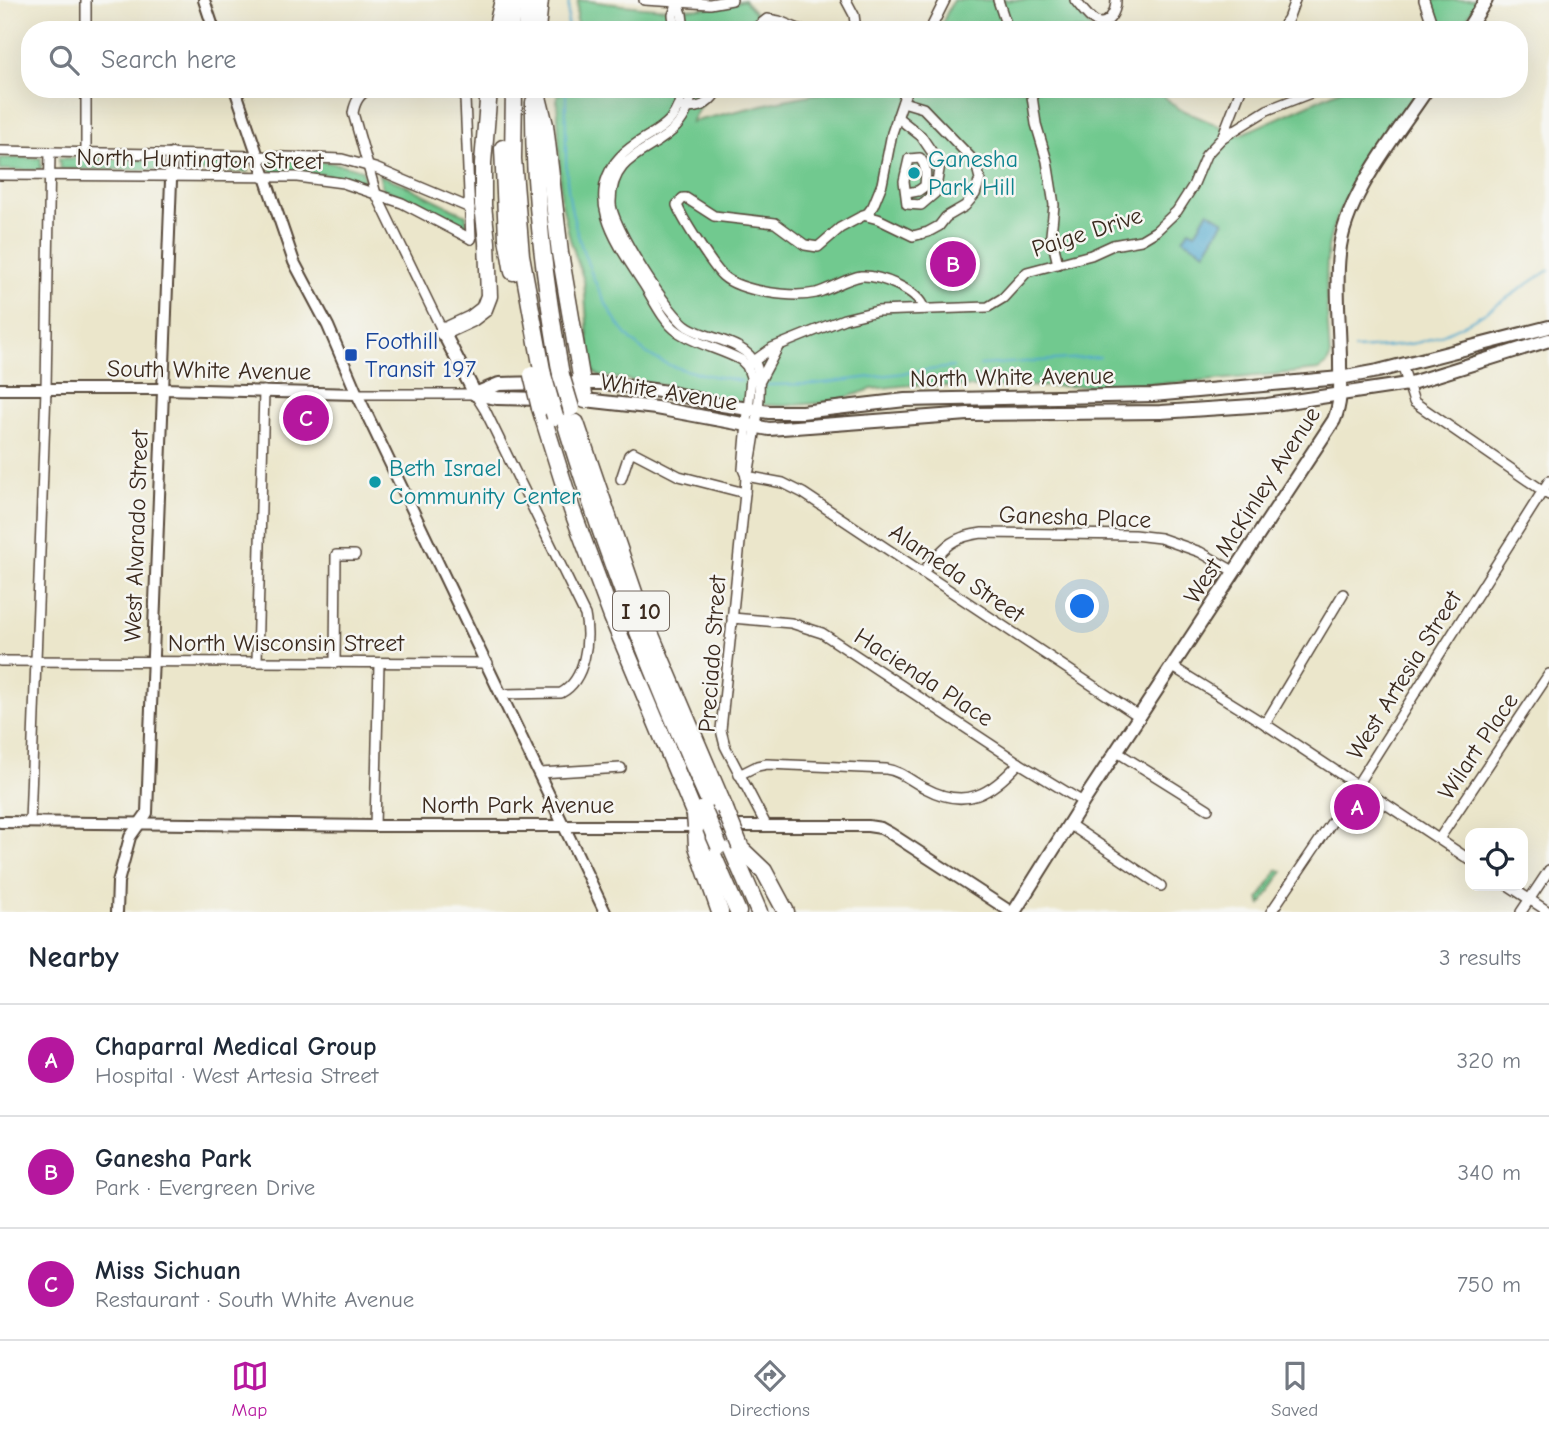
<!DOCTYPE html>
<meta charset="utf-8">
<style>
body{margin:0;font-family:"Comic Neue",sans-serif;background:#f2f2f3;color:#1f2937}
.controls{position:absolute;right:21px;bottom:21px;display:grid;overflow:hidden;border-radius:14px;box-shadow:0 7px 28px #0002}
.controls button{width:63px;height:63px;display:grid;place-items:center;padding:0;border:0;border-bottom:2px solid #e0e1e3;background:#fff;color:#1f2937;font:35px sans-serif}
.you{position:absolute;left:1083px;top:607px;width:24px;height:24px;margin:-18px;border:5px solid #fff;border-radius:50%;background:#1a73e8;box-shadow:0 0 0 10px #1a73e833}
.badge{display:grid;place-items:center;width:46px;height:46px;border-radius:50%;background:#b5179e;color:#fff;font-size:23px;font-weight:700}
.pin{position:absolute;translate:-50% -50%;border:4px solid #fff;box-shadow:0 2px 7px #0006}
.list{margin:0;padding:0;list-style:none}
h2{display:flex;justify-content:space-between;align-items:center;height:91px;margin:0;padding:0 28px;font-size:30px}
h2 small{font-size:23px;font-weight:400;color:#747a83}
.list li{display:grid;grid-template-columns:46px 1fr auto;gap:21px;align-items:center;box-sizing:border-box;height:112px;padding:0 28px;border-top:2px solid #e0e1e3}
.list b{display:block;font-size:26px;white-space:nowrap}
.list p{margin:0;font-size:23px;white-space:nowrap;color:#747a83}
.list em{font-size:23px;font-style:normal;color:#747a83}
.icon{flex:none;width:38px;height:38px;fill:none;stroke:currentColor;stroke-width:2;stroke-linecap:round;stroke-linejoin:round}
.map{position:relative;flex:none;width:1549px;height:912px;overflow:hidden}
.search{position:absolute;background:#fff;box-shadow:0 7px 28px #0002;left:21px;right:21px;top:21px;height:77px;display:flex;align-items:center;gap:18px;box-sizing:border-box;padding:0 24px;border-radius:28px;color:#747a83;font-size:26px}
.sheet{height:427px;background:#fff}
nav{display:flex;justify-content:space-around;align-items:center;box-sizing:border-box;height:98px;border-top:2px solid #e0e1e3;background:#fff;font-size:19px;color:#747a83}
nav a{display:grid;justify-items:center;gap:4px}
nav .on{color:#b5179e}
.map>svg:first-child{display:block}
.green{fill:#71c98f;stroke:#567a56;stroke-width:2}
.water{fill:#50a8cd;stroke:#466976;stroke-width:2}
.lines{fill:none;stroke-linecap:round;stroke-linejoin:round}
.stream{stroke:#50a8cd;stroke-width:2}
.minor-casing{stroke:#554638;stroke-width:12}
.tertiary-casing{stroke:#554638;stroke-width:14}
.secondary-casing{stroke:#554638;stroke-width:16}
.motorway-casing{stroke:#554638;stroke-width:19}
.minor{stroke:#fff;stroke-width:9}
.tertiary{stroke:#fff;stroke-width:10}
.secondary{stroke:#fff;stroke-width:12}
.motorway{stroke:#fff;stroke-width:16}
.motorway-bridge-casing{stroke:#554638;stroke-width:19;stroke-linecap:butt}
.motorway-bridge{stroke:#fff;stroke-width:16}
.culture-dot{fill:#0f9aa8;stroke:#f6f6f2;stroke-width:2.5}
.transit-dot{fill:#1a4fb4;stroke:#f6f6f2;stroke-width:2.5}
.labels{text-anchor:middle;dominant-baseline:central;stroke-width:5;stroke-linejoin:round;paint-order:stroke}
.shield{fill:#f6f6f2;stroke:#73675e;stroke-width:2}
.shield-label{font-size:23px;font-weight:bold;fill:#3b2a1e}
.street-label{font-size:24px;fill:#3b2a1e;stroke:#f6f6f2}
.culture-label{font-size:24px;fill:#0d838f;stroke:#f6f6f2;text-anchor:start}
.transit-label{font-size:24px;fill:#164399;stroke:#f6f6f2;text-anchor:start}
</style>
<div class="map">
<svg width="1549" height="912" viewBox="0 0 1549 912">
<rect width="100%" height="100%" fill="#f6f6f2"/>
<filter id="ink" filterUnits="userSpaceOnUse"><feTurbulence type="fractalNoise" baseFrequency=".0143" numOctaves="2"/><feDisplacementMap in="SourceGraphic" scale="14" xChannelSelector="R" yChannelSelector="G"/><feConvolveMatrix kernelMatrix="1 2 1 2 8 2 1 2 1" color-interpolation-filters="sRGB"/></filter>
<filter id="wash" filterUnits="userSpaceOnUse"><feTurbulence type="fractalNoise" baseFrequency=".00686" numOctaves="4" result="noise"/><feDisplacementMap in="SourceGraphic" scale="28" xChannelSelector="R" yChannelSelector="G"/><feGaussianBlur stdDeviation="1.57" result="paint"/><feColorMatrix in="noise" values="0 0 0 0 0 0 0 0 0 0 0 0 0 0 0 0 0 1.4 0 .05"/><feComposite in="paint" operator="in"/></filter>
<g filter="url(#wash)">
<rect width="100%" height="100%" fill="#ebe6cb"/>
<g class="green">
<path d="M 578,0 C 633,5 690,17 744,0 L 758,16 L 749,30 L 576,30 Z"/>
<polygon points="953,0 1069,0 1093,30 939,30"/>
<polygon points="1430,0 1479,0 1459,30 1436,30"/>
<path d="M 570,89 L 710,89 L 691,122 L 779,101 L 842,89 L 909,89 L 915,92 L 916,89 L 1156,89 L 1177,108 L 1240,135 L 1342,89 L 1419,89 C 1389,133 1335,197 1328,249 C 1324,285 1328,322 1330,358 L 1326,365 L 1319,370 L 1197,382 L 1108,386 L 974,387 L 911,385 L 872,389 L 838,400 L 821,403 L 781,406 L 739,403 L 655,384 L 600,376 L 592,371 L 590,365 L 584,281 L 570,239 L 561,200 L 557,95 Z"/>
<rect x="0" y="158" width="41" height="12"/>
<polygon points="59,158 163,160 164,170 60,169"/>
<polygon points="179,160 244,161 248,172 179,171"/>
<path d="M 268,160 C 300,160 331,160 362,170 L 365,183 L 321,174 L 272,172 Z"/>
<polygon points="379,175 403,184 466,215 467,231 409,199 383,189"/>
<polygon points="1278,870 1283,871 1261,905 1259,899"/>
</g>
<polygon class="water" points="1208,211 1224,221 1205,252 1183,239 1189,230 1195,233"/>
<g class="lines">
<g class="stream">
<polyline points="567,30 569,0"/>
<path d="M 566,89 C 566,119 565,150 567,180 C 572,232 602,321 645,352 C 672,372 710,375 742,381"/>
<path d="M 1354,349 C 1376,348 1398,347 1420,342 C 1465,331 1510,295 1549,270"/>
<polyline points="980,365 1100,357"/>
<polyline points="767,385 815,384 953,367"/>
</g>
</g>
</g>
<g filter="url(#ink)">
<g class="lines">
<g class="minor-casing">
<g id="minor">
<polyline points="644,0 710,4 732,0"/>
<polyline points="846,0 854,15 856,30"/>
<polyline points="998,0 1008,30"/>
<path d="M 1075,0 C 1081,7 1088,18 1096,22 C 1109,27 1116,11 1116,0"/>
<polyline points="1424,0 1431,21 1429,30"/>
<polyline points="678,3 682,14 684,30"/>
<polyline points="86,30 86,0"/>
<polyline points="675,30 673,15 679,0"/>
<polyline points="753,30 767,19 779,21 801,30"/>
<polyline points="930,30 945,0"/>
<polyline points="1280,30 1288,19 1295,0"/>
<path d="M 370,89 C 359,94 355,102 353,113 L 376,194 L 443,332"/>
<polyline points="462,89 465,99 471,239"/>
<path d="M 682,89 C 678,133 644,131 620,157 C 582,198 619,246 643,283 C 653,298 662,320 677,331 C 695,344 721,349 741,360 L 747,366 L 751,377 L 743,469 L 746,476 L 745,493 L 721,730 L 725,746 L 766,825"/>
<path d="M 692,89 C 685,158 610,137 611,203 C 611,225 669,316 688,327 C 709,340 744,340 756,365 C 765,386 753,446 749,470 L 746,476"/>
<path d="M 907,89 L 892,133 L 882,184 L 873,206 L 868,213 L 840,228 L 818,247 L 805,245 L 775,223 L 714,216 L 686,198 L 683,198 L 677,205 C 681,217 713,267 723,276 C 741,292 794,298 816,293 C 831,289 847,278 861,276 C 880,275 918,290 924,309"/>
<polyline points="1031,89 1036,124 1047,161 1054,205 1051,235 1058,264"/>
<path d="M 683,107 C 699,110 710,104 718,89"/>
<path d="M 897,117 L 921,136 L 940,164 L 935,193 L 921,205 L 907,204 L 904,181 L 909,159 L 920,158 C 927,167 926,174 925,186 L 918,191 L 907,193"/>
<polyline points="1222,138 1241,89"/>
<polyline points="0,151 257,156 342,159 375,168 470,208"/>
<polyline points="86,152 86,89"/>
<polyline points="0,175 297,177 343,183 402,203 471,239"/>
<polyline points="863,215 878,219 913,236 928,232 939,226 946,217 965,206 975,194 980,179 976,163 923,108 903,102"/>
<polyline points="1402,365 1414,402 1549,495"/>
<polyline points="747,366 772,348 804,335 844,319 877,311 988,307 1003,298 1027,272 1091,255 1113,245 1141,240 1156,231 1177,211 1193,186 1206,155 1222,138 1267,110 1321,89"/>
<polyline points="760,381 778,347"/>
<path d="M 357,394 L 475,394 L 485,410 L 585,615 C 590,639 586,680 561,693 L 503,694"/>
<polyline points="746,476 783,483 803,493 1140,717"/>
<polyline points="621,479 629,455 633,452 679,476 745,493"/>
<path d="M 922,573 C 943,549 949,537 982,533 L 1134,535 L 1160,538 L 1200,552 L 1235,572"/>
<polyline points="732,618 791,623 822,633 1019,763 1083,802"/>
<polyline points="0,661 488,663"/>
<polyline points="257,661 264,391"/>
<polyline points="335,663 336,555 355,555"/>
<polyline points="1173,667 1265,724 1470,860"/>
<polyline points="1265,724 1343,594"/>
<polyline points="1117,752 1208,809"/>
<polyline points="540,773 621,768"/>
<path d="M 739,775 L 757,766 L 767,764 L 886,769 C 901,771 911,781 925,788 C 966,810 991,794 1019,763"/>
<polyline points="30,822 46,389 50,152"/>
<polyline points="1069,824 1161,886"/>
<polyline points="375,826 379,663"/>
<polyline points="1439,839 1549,674"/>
<polyline points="1509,886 1549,912"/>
<polyline points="1271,912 1357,785 1549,481"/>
<polyline points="1521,912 1549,870"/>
</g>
</g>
<g class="tertiary-casing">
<g id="tertiary">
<polyline points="204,0 214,30"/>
<polyline points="235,89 294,262 328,326 357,394 605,912"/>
<polyline points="0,389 162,389 357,394"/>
<polyline points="0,822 375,826 868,826 881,828 890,833 1011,912"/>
<polyline points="117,912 118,882 130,837 147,813 172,154"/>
</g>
</g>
<g class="secondary-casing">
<g id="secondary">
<polyline points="1467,30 1486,0"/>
<polyline points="443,332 475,394"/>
<polyline points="574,383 604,383 667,392 722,405 769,412 802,412 905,400 1153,395 1340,378 1378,371 1549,327"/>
<polyline points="475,394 499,384 542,383"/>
<polyline points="475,394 497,398 585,400 656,408 769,429 968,414 1161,412 1267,405 1408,384 1549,340"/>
<path d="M 1014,912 L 1083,802 L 1334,420 C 1342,401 1340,382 1340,362 C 1340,326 1335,289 1339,254 C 1344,197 1396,136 1427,89"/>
</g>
</g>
<g class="motorway-casing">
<g id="motorway">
<polyline points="496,30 503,0"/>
<polyline points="510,30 513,0"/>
<polyline points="526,30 528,0"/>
<polyline points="537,30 540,0"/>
<polyline points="514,89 513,159 521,255 543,375"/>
<polyline points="536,89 545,125 560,253 585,400"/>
<path d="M 534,102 C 533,195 545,284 561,375"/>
<polyline points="503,148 507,238 513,272"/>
<polyline points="443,332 471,319 484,309 489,296 487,242 483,205 483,163 489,89"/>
<polyline points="540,408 572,510 612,617 695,815"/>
<path d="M 561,408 C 602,546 654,679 713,810"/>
<polyline points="576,423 639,607 725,809"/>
<polyline points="696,827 697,846 720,912"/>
<polyline points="730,845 759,912"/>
<polyline points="709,846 738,912"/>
<polyline points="743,851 764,871 786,912"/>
</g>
</g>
<use href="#minor" class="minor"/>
<use href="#tertiary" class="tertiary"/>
<use href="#secondary" class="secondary"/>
<use href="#motorway" class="motorway"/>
<g class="motorway-bridge-casing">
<g id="motorway-bridge">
<polyline points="532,375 540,408"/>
<polyline points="543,375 555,417"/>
<polyline points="561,375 571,408"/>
<polyline points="703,809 719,846"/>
<polyline points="725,809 740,846"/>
<polyline points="695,815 696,827"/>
</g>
</g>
<use href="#motorway-bridge" class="motorway-bridge"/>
</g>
</g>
<g class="culture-dot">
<circle cx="914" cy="173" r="7"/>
<circle cx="375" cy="482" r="7"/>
</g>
<rect class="transit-dot" x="344" y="348" width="14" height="14" rx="3.5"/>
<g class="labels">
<rect class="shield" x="613" y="591.5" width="56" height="39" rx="5"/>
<g class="shield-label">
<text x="641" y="611">I 10</text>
</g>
<g class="street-label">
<text transform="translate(200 159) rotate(1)">North Huntington Street</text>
<text transform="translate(1087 232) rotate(-18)">Paige Drive</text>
<text transform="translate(209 370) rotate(1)">South White Avenue</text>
<text transform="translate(1012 377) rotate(-1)">North White Avenue</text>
<text transform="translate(669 392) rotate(9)">White Avenue</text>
<text transform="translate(1252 505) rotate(-57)">West McKinley Avenue</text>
<text transform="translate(1075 517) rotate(2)">Ganesha Place</text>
<text transform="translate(136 536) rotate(-88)">West Alvarado Street</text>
<text transform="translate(957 573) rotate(34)">Alameda Street</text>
<text x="286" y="643">North Wisconsin Street</text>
<text transform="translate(712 654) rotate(-86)">Preciado Street</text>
<text transform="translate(1404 675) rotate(-58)">West Artesia Street</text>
<text transform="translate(924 677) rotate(33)">Hacienda Place</text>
<text transform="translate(1478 746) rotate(-56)">Wilart Place</text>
<text x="518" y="805">North Park Avenue</text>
</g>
<g class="culture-label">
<text x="928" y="159">Ganesha<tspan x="928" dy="28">Park Hill</tspan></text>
<text x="389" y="468">Beth Israel<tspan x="389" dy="28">Community Center</tspan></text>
</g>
<g class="transit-label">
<text x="365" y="341">Foothill<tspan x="365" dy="28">Transit 197</tspan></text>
</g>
</g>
</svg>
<div class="controls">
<button><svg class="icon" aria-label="locate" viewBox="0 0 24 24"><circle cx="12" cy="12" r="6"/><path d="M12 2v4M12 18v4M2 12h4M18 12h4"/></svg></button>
</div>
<div class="you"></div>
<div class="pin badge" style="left:1357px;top:807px">A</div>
<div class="pin badge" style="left:953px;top:264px">B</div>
<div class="pin badge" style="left:306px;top:418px">C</div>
<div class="search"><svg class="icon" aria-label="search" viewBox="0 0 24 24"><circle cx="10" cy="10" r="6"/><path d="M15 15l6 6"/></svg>Search here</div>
</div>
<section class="sheet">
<h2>Nearby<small>3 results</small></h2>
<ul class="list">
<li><span class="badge">A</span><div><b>Chaparral Medical Group</b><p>Hospital · West Artesia Street</p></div><em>320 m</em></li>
<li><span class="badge">B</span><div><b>Ganesha Park</b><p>Park · Evergreen Drive</p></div><em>340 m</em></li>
<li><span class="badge">C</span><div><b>Miss Sichuan</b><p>Restaurant · South White Avenue</p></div><em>750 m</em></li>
</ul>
</section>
<nav>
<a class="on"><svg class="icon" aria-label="map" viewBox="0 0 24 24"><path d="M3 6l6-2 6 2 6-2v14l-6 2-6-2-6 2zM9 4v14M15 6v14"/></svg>Map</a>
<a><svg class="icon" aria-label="directions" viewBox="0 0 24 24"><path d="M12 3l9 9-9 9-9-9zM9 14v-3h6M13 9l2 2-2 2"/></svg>Directions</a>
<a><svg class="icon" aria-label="saved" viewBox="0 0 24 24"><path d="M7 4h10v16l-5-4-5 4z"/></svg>Saved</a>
</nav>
